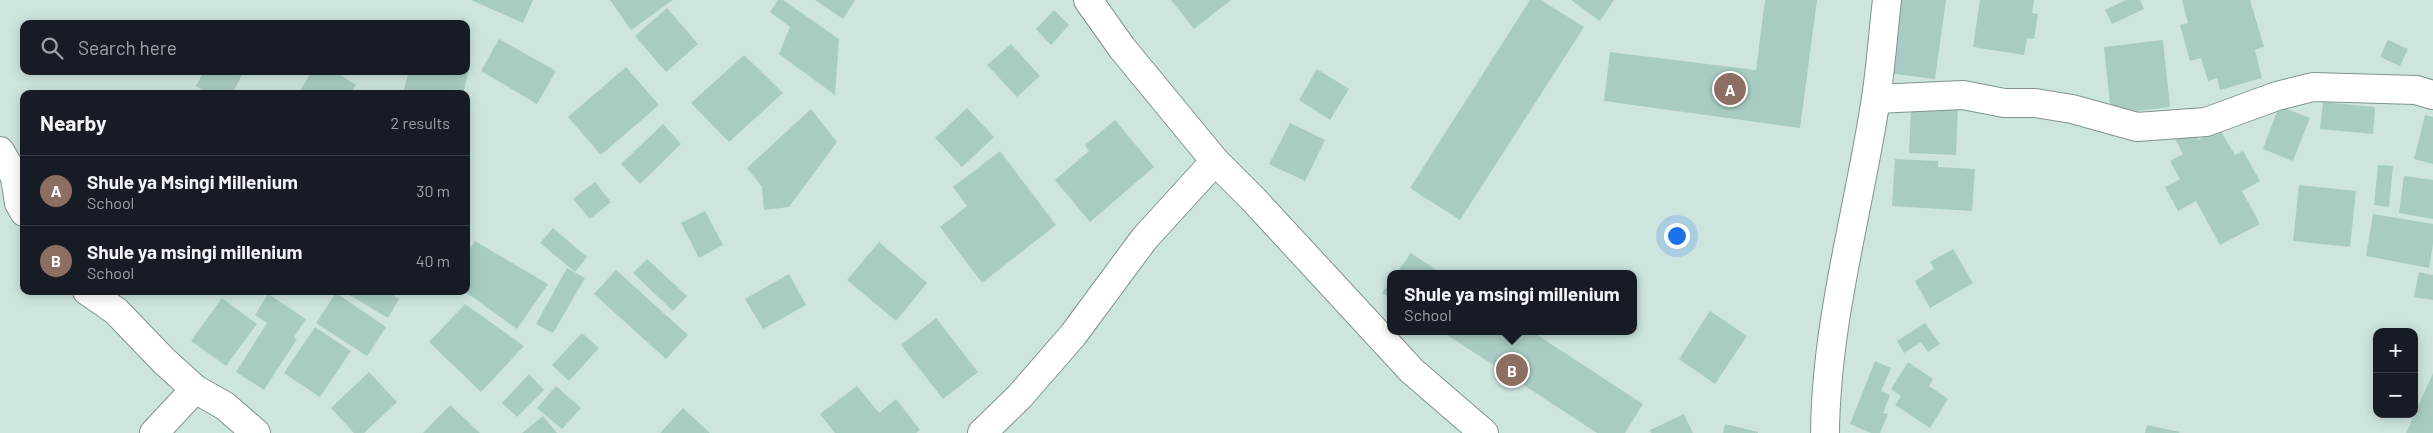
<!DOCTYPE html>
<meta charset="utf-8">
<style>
body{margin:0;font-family:Barlow,sans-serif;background:#242831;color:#f1f3f6}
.controls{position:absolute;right:15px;bottom:15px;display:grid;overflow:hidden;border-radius:10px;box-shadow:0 2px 12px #0003}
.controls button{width:45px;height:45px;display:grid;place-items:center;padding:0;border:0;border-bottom:1px solid #363941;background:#171b24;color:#f1f3f6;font:25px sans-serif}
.you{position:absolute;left:1676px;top:235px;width:18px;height:18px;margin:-12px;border:4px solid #fff;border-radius:50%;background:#1a73e8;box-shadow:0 0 0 8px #1a73e833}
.badge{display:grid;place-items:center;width:32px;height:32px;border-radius:50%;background:#ad49af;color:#fff;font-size:16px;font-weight:700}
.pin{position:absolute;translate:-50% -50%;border:2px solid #fff;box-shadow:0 1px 5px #0006}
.popup{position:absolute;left:1387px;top:270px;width:250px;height:65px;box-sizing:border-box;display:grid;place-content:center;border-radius:10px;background:#171b24;filter:drop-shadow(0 1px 4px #0005);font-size:16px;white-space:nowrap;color:#9ea1a6}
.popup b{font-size:19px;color:#f1f3f6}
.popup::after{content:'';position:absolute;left:50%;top:100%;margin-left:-10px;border:10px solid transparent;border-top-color:#171b24}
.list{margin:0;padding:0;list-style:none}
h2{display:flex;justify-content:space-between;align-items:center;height:65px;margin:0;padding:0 20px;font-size:21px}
h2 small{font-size:16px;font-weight:400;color:#9ea1a6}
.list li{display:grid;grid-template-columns:32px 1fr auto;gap:15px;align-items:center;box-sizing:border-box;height:70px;padding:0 20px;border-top:1px solid #363941}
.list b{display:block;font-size:19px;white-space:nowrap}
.list p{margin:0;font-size:16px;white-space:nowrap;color:#9ea1a6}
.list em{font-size:16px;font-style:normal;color:#9ea1a6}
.icon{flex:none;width:28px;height:28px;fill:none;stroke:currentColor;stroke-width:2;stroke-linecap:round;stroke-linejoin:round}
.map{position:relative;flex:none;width:2433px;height:433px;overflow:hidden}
.search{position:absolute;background:#171b24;box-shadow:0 2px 12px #0003;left:20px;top:20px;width:450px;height:55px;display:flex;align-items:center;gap:12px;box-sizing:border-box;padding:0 18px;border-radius:10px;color:#9ea1a6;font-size:19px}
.panel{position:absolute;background:#171b24;box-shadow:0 2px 12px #0003;left:20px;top:90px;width:450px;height:205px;border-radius:10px}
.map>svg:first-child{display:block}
.building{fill:#a8ccc3}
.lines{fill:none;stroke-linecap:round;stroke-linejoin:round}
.minor-casing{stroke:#7e948e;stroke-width:30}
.minor{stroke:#fff;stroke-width:28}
</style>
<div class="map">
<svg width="2433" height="433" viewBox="0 0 2433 433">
<rect width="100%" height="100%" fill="#cee5df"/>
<g class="building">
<polygon points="471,0 533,0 523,23"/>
<polygon points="610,0 673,0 631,30"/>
<polygon points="778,0 783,0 839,39 835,95 779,54 790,27 770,12"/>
<polygon points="815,0 855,0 843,19"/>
<polygon points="1171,0 1231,0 1194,29"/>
<polygon points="1530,0 1541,0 1584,27 1460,220 1410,188"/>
<polygon points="1571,0 1614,0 1600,21"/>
<polygon points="1765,0 1817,0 1800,128 1604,101 1610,52 1756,70"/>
<polygon points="1897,0 1946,0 1935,79 1887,73"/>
<polygon points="1980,0 2034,0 2032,13 2038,14 2034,39 2027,38 2024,55 1973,47"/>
<polygon points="2126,0 2140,0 2144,9 2112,24 2105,10"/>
<polygon points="2182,0 2250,0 2264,47 2255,50 2262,78 2220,90 2217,78 2208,81 2201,58 2190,61 2180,25 2188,23"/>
<polygon points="667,8 698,44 666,72 635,36"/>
<polygon points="1054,10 1069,25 1051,45 1036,29"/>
<polygon points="499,39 556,71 537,104 481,71"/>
<polygon points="2163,40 2170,107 2111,114 2104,47"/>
<polygon points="2388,40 2408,49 2400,66 2380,57"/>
<polygon points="1011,44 1040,76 1017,97 987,65"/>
<polygon points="744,55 783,93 729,142 691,103"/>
<polygon points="626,67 659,105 601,155 568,117"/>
<polygon points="466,68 469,69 463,94 403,93 409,71 466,71"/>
<polygon points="1317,69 1349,89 1330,120 1299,100"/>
<polygon points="204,71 244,71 232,94 209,94 196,86"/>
<polygon points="312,71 334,71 356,85 350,94 298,94"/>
<polygon points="2323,102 2375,107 2373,134 2320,129"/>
<polygon points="1911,105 1958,107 1956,155 1909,153"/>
<polygon points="2279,106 2310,118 2293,161 2263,149"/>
<polygon points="967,108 994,137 962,167 935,138"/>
<polygon points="811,109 837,142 789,207 764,210 762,187 747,168"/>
<polygon points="2425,115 2433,117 2433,164 2414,159"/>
<polygon points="1115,120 1154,167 1090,222 1055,180 1089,151 1085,145"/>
<polygon points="1290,123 1325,140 1305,181 1269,164"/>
<polygon points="663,124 681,144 640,184 621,164"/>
<polygon points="2219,128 2235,155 2243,151 2260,181 2242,191 2260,224 2220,245 2196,201 2178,211 2165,187 2180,179 2170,161 2183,154 2175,139 2192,129 2198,140"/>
<polygon points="1000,151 1056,225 982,283 940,227 967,206 953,187"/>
<polygon points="1895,159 1938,161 1938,167 1975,169 1972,211 1892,206"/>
<polygon points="2378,165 2393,166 2389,207 2374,205"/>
<polygon points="2404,176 2433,180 2433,219 2399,213"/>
<polygon points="595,182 611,202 590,219 573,199"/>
<polygon points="2299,185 2356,191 2350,247 2293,241"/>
<polygon points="705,211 723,245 699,258 681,223"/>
<polygon points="2373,214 2433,224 2433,244 2429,268 2366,256"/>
<polygon points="553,228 587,257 575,272 540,243"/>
<polygon points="475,241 548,284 517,329 464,291 466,291 466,255"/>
<polygon points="879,242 927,283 896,321 847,280"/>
<polygon points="1953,249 1973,283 1930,308 1915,281 1934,269 1930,262"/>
<polygon points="1411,253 1442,274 1396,274"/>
<polygon points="647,259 687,296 673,311 633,273"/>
<polygon points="567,268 585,278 553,333 536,324"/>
<polygon points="616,270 688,335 666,359 594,294"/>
<polygon points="2419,272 2433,275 2433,300 2414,297"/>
<polygon points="789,274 806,305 763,329 745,299"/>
<polygon points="1391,281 1391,298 1382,293"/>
<polygon points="343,291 386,291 399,299 388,318"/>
<polygon points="336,293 386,327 367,356 316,323"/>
<polygon points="268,294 306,319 294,337 297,339 264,390 236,372 267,323 255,315"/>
<polygon points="222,298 257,324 226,366 191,341"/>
<polygon points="465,304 524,346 481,392 429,342"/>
<polygon points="1710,311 1747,336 1715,384 1679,359"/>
<polygon points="936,318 978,372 943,399 901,345"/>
<polygon points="1925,323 1940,344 1928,352 1921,342 1904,353 1897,341"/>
<polygon points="315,327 351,351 320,397 284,373"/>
<polygon points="1441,331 1531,331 1643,404 1625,433 1597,433"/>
<polygon points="582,333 599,348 569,381 552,365"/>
<polygon points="1875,361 1891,368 1881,391 1890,395 1883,413 1888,414 1880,433 1871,433 1850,424"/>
<polygon points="1908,362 1933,379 1929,386 1948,399 1930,428 1895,405 1901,396 1891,389"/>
<polygon points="369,372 397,402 364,433 354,433 331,408"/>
<polygon points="2433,373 2433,433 2406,433"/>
<polygon points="529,374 544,390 517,417 502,403"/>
<polygon points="556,386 581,408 562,429 537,408"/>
<polygon points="857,386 879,413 896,399 920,430 916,433 835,433 820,414"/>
<polygon points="450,405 480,433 423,433"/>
<polygon points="683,408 710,433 660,433"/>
<polygon points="1684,414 1693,433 1651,433 1650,430"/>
<polygon points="543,416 557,433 522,433"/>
<polygon points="1725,424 1758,432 1758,433 1723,433"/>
<polygon points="2147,425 2180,432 2179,433 2145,433"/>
</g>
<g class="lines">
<g class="minor-casing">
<g id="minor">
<polyline points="1088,0 1122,48 1215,161 1254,200 1412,371 1484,433"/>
<polyline points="1876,99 1963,95 2004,103 2035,103 2072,109 2137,127 2206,122 2277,96 2313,87 2416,90 2433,95"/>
<polyline points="0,151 15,177 19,203 24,212"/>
<polyline points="87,291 116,311 164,361 195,389 225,406 256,433"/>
<polyline points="154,433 195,389"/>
<polyline points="982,433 1020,396 1073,335 1144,239 1215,161"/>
<path d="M 1825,433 C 1826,320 1859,210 1876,98 C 1881,66 1883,33 1887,0"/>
</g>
</g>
<use href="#minor" class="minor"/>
</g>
</svg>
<div class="controls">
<button>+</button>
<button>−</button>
</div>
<div class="you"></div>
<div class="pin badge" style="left:1730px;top:89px;background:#8d6e63">A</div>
<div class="pin badge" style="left:1512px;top:370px;background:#8d6e63">B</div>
<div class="popup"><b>Shule ya msingi millenium</b>School</div>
<div class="search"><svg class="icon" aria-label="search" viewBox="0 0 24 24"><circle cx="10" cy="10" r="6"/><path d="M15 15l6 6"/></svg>Search here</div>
<section class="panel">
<h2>Nearby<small>2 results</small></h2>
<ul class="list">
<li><span class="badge" style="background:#8d6e63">A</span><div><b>Shule ya Msingi Millenium</b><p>School</p></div><em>30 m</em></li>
<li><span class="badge" style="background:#8d6e63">B</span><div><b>Shule ya msingi millenium</b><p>School</p></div><em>40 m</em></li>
</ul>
</section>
</div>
